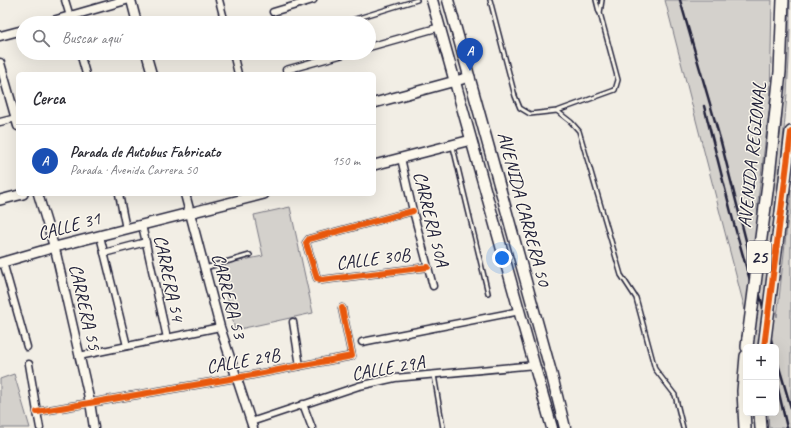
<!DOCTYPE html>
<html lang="es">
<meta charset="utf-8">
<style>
body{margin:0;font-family:Caveat,sans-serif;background:#f7f7f7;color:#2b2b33}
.controls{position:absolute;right:12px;bottom:12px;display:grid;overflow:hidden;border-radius:6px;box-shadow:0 4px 16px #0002}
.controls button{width:36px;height:36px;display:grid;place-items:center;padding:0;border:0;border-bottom:1px solid #e1e1e2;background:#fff;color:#2b2b33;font:20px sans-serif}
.you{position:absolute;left:502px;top:258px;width:14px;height:14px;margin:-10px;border:3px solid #fff;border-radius:50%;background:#1a73e8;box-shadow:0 0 0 6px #1a73e833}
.badge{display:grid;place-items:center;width:26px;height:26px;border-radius:50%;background:#d93025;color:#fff;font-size:13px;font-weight:700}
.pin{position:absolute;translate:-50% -33px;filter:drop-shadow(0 1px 2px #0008)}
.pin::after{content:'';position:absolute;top:21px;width:14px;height:12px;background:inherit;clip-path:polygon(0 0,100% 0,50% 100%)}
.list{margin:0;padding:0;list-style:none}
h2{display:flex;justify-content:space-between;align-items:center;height:52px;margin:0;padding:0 16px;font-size:17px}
h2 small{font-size:13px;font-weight:400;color:#7c7c81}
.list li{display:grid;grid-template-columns:26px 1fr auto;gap:12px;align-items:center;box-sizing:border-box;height:72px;padding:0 16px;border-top:1px solid #e1e1e2}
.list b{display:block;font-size:15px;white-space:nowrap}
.list p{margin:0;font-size:13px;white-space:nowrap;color:#7c7c81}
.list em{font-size:13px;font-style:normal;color:#7c7c81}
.icon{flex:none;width:22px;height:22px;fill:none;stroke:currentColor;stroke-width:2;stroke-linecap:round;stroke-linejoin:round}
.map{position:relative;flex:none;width:791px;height:428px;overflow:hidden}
.search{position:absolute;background:#fff;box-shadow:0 4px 16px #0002;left:16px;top:16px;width:360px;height:44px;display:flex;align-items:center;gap:10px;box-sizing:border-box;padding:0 14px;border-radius:22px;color:#7c7c81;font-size:15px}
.panel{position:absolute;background:#fff;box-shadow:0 4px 16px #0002;left:16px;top:72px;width:360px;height:124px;border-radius:6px}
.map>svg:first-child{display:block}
.green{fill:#d4d1cc;stroke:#7b7a84}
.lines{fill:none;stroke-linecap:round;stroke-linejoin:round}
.service-casing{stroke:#22223b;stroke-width:6}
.minor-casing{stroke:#22223b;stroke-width:9}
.tertiary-casing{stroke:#22223b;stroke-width:11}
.secondary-casing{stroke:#22223b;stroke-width:12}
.primary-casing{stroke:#22223b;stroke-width:13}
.trunk-casing{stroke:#22223b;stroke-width:14}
.service{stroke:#fbf7ec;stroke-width:3}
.minor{stroke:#fbf7ec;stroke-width:6}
.tertiary{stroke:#fbf7ec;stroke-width:8}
.secondary{stroke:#fbf7ec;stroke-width:9}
.primary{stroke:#fbf7ec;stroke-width:10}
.trunk{stroke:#fbf7ec;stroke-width:11}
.rail{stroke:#22223b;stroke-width:2.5}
.trunk-bridge-casing{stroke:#22223b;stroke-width:14;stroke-linecap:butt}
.trunk-bridge{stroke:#fbf7ec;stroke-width:11}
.cycleway-casing{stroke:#fbf7ec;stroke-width:8}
.cycleway{stroke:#e8590c;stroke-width:6}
.labels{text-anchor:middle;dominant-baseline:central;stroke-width:3;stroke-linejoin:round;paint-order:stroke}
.shield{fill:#fbf7ec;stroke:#636270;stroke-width:1}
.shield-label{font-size:18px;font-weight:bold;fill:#22223b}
.street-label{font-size:19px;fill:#22223b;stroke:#fbf7ec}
</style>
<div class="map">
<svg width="791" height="428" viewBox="0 0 791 428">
<rect width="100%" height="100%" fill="#f2eee5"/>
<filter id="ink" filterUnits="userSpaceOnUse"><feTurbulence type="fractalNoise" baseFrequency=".025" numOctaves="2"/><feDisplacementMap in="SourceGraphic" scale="8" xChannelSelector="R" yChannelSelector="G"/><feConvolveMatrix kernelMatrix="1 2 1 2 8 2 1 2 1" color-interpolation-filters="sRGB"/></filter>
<g filter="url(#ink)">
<g class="green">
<polygon points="665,0 772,0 770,103 757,208 777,317 791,189 791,428 769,428 768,413 776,413 776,347 753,347 744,306"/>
<path d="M 787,0 L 790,0 C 791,83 781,166 770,248 L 765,247 L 781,128 L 785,69 Z"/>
<polygon points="290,207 313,313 235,330 220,265 263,256 254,215"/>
<polygon points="14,374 30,428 0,428 0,379"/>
</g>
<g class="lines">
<g class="service-casing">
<g id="service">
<polyline points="490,0 515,96 520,108 530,114 557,111 615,90 618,80 600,13 602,0"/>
<polyline points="596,0 599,12"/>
<polyline points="342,23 417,0"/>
<polyline points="557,111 571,122 579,131 621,275 636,298 655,369 675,395 683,428"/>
<polyline points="453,147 488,293"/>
<polyline points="205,268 250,255"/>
<polyline points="434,375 443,428"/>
</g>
</g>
<g class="minor-casing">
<g id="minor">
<polyline points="65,0 72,23"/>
<polyline points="219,0 225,23"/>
<polyline points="273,12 313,0"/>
<polyline points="369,47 440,27"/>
<polyline points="80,53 86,74"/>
<polyline points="233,53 238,74"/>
<polyline points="286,70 347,53"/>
<polyline points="0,122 16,118"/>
<polyline points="401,158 413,211 433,286"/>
<polyline points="119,194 126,229"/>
<polyline points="413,211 309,239 306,243 317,278 322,280 428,267"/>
<polyline points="142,225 167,338"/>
<polyline points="100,236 127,346"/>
<polyline points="104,253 146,242"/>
<polyline points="3,262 27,347"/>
<polyline points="293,322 300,366"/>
<polyline points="362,342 520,311"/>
<polyline points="79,356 220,327"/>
<polyline points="29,364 37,412 40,428"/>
<polyline points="303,404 312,428"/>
<polyline points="37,412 247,376 352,356 342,308"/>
<polyline points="251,422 359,386 395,378 535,365"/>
</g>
</g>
<g class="tertiary-casing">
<g id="tertiary">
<polyline points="131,0 137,23"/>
<polyline points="46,23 126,0"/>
<polyline points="0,36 23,30"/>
<polyline points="146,53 152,74"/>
<polyline points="0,63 18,126"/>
<polyline points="38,194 56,253 90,402 94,428"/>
<polyline points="185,194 220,327 253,428"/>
</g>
</g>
<g class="secondary-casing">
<g id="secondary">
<polyline points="374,103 470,77"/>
<polyline points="374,165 471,140"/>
<polyline points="0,200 23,194"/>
<polyline points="0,263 55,247 264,194"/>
</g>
</g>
<g class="primary-casing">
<g id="primary">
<polyline points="432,0 552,428"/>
<polyline points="448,0 551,372 565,428"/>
</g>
</g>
<g class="trunk-casing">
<g id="trunk">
<polyline points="769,176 780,72 783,0"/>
<polyline points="779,228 791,132"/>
<polyline points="747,347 748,338"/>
<polyline points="760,413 761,428"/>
<polyline points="745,428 743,391 746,356"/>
</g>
</g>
<use href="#service" class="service"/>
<use href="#minor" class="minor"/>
<use href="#tertiary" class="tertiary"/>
<use href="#secondary" class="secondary"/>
<use href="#primary" class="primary"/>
<use href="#trunk" class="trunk"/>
<g class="rail">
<polyline points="680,0 721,142 773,347"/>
<polyline points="704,106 734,224 755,298"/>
<polyline points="776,357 791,408"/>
<polyline points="776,380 787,428"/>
</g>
<g class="trunk-bridge-casing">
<g id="trunk-bridge">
<polyline points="748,338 769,176"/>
<polyline points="764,347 779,228"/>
</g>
</g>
<use href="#trunk-bridge" class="trunk-bridge"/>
<g class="cycleway-casing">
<g id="cycleway">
<polyline points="413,211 309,239 306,243 317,278 322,280 428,267"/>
<polyline points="764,347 791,132"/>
<polyline points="37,412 247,376 352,356 342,308"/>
</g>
</g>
<use href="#cycleway" class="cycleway"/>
</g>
</g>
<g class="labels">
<rect class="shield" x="747" y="241" width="24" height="32" rx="3"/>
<g class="shield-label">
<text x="759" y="257">25</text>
</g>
<g class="street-label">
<text transform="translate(752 155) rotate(-84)">AVENIDA REGIONAL</text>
<text transform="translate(524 209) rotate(75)">AVENIDA CARRERA 50</text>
<text transform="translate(431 219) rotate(76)">CARRERA 50A</text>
<text transform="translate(69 226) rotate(-15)">CALLE 31</text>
<text transform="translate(373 259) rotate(-7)">CALLE 30B</text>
<text transform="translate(169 278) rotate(78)">CARRERA 54</text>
<text transform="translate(229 296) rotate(75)">CARRERA 53</text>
<text transform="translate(85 307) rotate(77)">CARRERA 55</text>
<text transform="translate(243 361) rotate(-10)">CALLE 29B</text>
<text transform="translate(388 368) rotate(-10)">CALLE 29A</text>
</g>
</g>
</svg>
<div class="controls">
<button>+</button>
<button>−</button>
</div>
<div class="you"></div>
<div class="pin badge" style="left:470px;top:71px;background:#1a4fb4">A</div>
<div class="search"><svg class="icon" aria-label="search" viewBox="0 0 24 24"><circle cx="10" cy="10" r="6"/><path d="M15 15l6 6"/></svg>Buscar aquí</div>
<section class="panel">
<h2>Cerca<small></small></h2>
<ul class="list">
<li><span class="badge" style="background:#1a4fb4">A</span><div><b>Parada de Autobus Fabricato</b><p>Parada · Avenida Carrera 50</p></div><em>150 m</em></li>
</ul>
</section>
</div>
